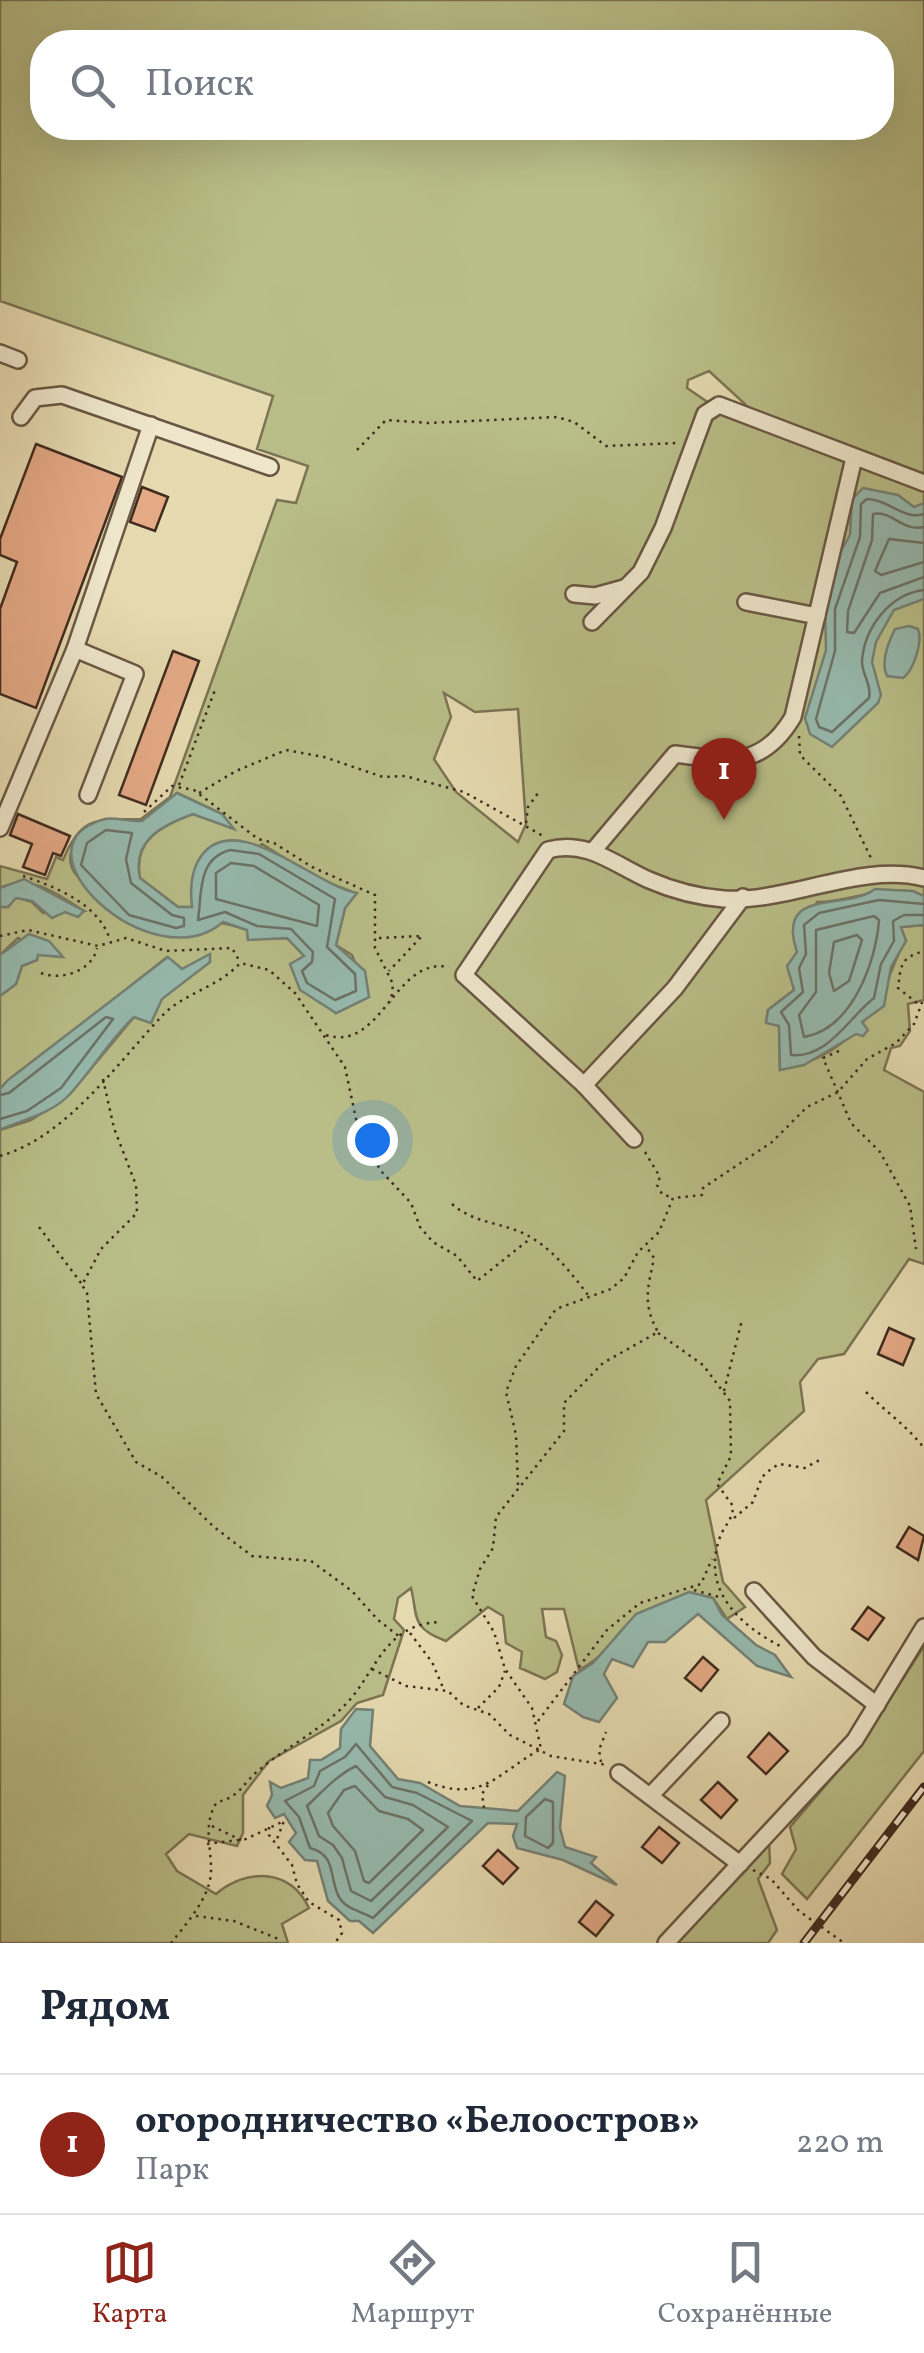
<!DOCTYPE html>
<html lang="ru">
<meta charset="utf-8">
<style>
body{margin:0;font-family:Vollkorn,serif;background:#f6f6f7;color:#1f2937}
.you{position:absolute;left:372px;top:1140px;width:35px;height:35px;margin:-25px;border:8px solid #fff;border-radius:50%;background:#1a73e8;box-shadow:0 0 0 15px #1a73e833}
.badge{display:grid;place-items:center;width:65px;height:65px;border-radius:50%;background:#8f2418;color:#fff;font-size:32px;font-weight:700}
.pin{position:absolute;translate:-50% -82px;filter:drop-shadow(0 2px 5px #0008)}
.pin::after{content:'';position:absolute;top:52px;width:35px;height:30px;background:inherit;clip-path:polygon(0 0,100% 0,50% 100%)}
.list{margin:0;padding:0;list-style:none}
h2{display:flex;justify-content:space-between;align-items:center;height:130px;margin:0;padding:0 40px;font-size:42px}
h2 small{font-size:32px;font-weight:400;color:#747a83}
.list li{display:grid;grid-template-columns:65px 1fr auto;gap:30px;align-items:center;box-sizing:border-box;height:140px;padding:0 40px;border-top:2px solid #e0e1e3}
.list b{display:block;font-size:38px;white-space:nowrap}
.list p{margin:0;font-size:32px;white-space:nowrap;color:#747a83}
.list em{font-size:32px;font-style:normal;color:#747a83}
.icon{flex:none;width:55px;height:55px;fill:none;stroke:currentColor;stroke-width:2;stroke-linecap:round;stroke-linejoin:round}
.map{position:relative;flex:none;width:924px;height:1943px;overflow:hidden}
.search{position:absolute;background:#fff;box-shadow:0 10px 40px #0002;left:30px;right:30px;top:30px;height:110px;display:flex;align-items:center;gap:25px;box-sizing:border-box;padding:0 35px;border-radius:40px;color:#747a83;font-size:38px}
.sheet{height:270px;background:#fff}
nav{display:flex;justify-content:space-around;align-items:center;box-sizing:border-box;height:140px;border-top:2px solid #e0e1e3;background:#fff;font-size:28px;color:#747a83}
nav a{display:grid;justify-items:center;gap:5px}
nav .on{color:#8f2418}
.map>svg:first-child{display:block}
.green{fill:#b9be88;stroke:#7c7454;stroke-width:2.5;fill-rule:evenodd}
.water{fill:#96baaf;stroke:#748175;stroke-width:2.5}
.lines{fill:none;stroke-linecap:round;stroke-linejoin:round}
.shore{stroke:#6b7267;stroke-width:2.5}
.building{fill:#e4aa86;stroke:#402b1f;stroke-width:2.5}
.minor-casing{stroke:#6a5743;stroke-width:20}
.path{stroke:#402b1f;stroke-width:2.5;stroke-dasharray:2.5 5;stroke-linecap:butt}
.minor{stroke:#efe7cc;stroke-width:15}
.rail-casing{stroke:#402b1f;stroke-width:9}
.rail{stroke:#efe7cc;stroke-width:5;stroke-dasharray:15;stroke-linecap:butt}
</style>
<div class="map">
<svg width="924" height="1943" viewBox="0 0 924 1943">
<rect width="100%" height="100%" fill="#e6dab0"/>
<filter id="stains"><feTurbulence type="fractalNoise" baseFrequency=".002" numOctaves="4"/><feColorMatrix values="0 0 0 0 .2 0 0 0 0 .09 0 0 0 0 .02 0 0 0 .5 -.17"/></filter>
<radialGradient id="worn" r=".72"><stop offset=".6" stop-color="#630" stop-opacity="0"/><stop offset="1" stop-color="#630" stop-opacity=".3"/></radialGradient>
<g class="green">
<path d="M 0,0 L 924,0 L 924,896 C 888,880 855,902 817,902 L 797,952 L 794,990 L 768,1010 L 766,1022 L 779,1025 L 780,1070 C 830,1060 866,1031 886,984 C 893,969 896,955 906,941 L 900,927 L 924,925 L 924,1000 L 908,1004 L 910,1031 L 900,1046 L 891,1048 L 884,1070 L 924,1092 L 924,1264 L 909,1259 L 844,1354 L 818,1359 L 800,1382 L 804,1411 L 706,1500 L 723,1582 L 745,1607 L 727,1619 L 713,1598 C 688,1592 690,1596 667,1603 C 611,1621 619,1650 579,1670 L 564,1609 L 542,1609 L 546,1637 L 556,1641 L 562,1655 L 557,1672 L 545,1679 L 520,1668 L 522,1652 L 506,1643 L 503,1616 L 488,1607 L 446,1641 C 410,1628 418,1616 411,1588 L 398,1598 L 394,1619 L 404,1630 L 383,1695 L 357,1703 L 341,1721 L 269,1761 L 243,1795 L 243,1833 L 237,1846 L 189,1834 L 166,1854 L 177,1871 L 216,1894 C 246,1868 290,1868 309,1908 L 282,1924 L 288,1943 L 0,1943 L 0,1130 L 31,1120 L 69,1095 L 134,1017 L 151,1023 L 161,999 L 210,962 L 209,955 L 182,969 L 167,957 L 0,1089 L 0,996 L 16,984 L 22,966 L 37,960 L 37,954 L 60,957 L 18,938 L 0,955 L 0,907 L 8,907 L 16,897 L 32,902 L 43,913 L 84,911 C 57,894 31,873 0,888 L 0,866 L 47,879 L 56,857 L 63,860 C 82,814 98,820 141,819 L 170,797 L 277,500 L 296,503 L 308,466 L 257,449 L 273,396 L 0,301 ZM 42,42 L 882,42 L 882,128 L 42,128 ZM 709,371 L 745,404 L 749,410 L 709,403 L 687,388 L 688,380 ZM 444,693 L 475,712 L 518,709 L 526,824 L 518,842 L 456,792 L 434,759 L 451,717 ZM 177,793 L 222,814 L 232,828 L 193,814 C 160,826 133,841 140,878 L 178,907 L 193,907 L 262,844 L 318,879 L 356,893 L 345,908 L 336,945 L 352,955 L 369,997 L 336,1013 L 305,956 L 287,938 L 248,939 L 247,930 C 166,900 145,969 75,873 C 65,859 72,843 84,833 C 104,816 118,821 142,822 Z"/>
<polygon points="924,1646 924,1751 807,1899 782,1874 796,1849 790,1827 861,1744"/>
<polygon points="769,1841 770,1863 758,1879 777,1930 768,1943 675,1943"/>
</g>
<g class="water">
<polygon points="863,488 898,495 914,507 924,503 924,599 894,610 876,642 872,662 881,695 878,703 832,747 810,734 805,718 826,650 825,608 841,551 850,535 852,499"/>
<path d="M 909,626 L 918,629 C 923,641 914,670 903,678 L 887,676 C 880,662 888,643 895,629 Z"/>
<path d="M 177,793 L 222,814 L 234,829 L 193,814 C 160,826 132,841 140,878 L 178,907 L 192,907 C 190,890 191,869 202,855 C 237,809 314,885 357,893 L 345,908 L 336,945 L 365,971 L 369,997 L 336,1013 L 300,990 L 290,964 L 304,956 L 287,938 L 248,940 L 247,930 L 223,922 C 152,983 5,846 105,819 C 114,817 131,822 142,821 Z"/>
<polygon points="24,879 84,911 78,917 65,912 52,918 32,901 16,898 8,907 0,907 0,888"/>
<path d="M 875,889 L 913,891 L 924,896 L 924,925 L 901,927 L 906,941 L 891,967 L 884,1006 L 862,1022 L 868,1030 L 863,1036 L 856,1034 L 804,1065 L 780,1070 L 779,1026 L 766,1023 L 768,1010 L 794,990 L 787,966 L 797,952 C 775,886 845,912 875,889 Z"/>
<polygon points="29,934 49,941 63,957 38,955 37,960 22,966 16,984 0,996 0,955"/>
<path d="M 210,954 L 210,962 L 162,999 L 151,1023 L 134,1017 C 109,1041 92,1070 69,1095 C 50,1115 23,1119 0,1130 L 0,1089 L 8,1080 L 168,957 L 182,969 Z"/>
<polygon points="689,1592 713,1598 722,1615 756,1645 775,1655 791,1677 757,1666 698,1614 665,1642 648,1642 633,1667 612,1659 604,1674 617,1698 599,1722 583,1717 564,1704 573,1676 593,1663 636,1614"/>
<polygon points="356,1709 373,1710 370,1746 398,1779 420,1783 460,1806 518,1811 557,1772 565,1776 560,1828 565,1847 596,1857 591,1863 617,1885 563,1860 517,1848 513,1836 517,1824 488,1823 373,1933 359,1921 350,1921 328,1901 317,1861 305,1860 289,1842 296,1833 284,1814 275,1818 267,1806 272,1795 270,1782 281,1788 308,1778 310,1760 321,1760 340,1748 341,1729"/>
</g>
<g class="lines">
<g class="shore">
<path d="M 924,514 C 905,521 888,499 867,499 L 861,504 L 860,537 L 835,609 L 835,651 L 816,719 L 819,727 L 832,732 L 869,698 C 872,684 861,673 862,660 C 865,627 890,594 924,590"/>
<path d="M 924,527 C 902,532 892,510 873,514 L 872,540 L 848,611 L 847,632 L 854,633 L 880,593 L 924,577"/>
<polyline points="924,543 889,539 875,571 881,575 924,562"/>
<polygon points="106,830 132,833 126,859 131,883 172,915 184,918 184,926 176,928 129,915 81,865 87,843"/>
<path d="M 230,850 L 259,854 L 335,899 L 327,947 L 355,974 L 356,991 L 335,1000 L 307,983 L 302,971 L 312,962 L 313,952 L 291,929 L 257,926 L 225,912 L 198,920 C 202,893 197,859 230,850 Z"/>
<polygon points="231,863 254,866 319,905 317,926 216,899 216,873"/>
<path d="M 924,904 L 879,900 L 819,913 L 804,925 L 806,954 L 799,968 L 803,992 L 781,1012 L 789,1025 L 791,1055 C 828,1059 850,1016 874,998 L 881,964 L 894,941 L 893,921 L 904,915 L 924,915"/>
<path d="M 874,916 L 879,920 C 876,962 852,1029 804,1037 L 799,1015 L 816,992 L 816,930 Z"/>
<polygon points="857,935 862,940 849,981 834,991 829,973 834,942"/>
<polyline points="0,1095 9,1093 106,1017 113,1019 61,1088 27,1111 0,1119"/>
<path d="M 356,1744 L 392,1787 L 417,1793 L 472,1821 L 373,1918 C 361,1911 344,1909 338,1895 C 329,1875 336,1855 310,1848 L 299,1817 L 285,1801 L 314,1786 L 320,1771 L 345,1757 Z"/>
<path d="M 356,1766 L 385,1797 L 413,1805 L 448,1827 L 371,1901 L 351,1891 L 342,1858 L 333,1845 L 319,1836 L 307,1806 C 322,1792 337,1775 356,1766 Z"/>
<polygon points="355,1786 379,1811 408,1819 423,1830 369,1883 364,1881 355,1851 333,1826 328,1813 344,1790"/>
<polygon points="545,1799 553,1802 553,1843 548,1848 525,1836 526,1817"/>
</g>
</g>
<g class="building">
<polygon points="36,444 122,477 36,708 0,694 0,609 17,562 0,555 0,539"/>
<polygon points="142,487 168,497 155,531 130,522"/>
<polygon points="173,651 199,661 146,805 119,795"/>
<polygon points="18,814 70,836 61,856 53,853 45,875 23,867 32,844 10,835"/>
<polygon points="889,1328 914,1339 903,1365 878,1354"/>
<polygon points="909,1527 924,1536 918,1560 897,1547"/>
<polygon points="868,1607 884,1618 868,1640 852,1629"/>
<polygon points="703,1657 718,1670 701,1691 685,1678"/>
<polygon points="769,1733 788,1751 766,1774 748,1757"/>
<polygon points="718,1782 737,1800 721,1818 701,1800"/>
<polygon points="659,1827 679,1843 662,1863 642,1847"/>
<polygon points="498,1850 518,1868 503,1884 483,1866"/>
<polygon points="596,1901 613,1915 596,1936 579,1922"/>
</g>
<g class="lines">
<g class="minor-casing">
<g id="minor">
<polyline points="0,353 18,360"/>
<polyline points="21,417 35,398 62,395 270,467"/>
<polyline points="574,594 595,596 624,588"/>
<polyline points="746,602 817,616"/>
<polyline points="592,622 641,572 663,528 705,414 719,405 924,483"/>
<polyline points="75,649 135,674 88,795"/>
<polyline points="0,828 75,649 151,425"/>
<path d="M 593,851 L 675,754 C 729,761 762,769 793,717 L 854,458"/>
<polyline points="584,1085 675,988 743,897"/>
<path d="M 634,1139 L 584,1085 L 464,975 L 548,850 C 587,839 615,865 649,880 C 672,890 698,897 724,899 C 789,903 860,862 924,878"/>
<polyline points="754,1591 814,1657 877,1705"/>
<polyline points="619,1773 740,1864"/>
<polyline points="651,1795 721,1721"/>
<polyline points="666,1943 855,1740 924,1627"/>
</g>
</g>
<g class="path">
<polyline points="357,450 386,420 428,423 557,417 574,422 606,446 678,443"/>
<polyline points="799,736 800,755 841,796 871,858"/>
<polyline points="179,785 215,690"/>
<polyline points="199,793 236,771 286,750 324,757 383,777 405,776 464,792 545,837"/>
<polyline points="144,812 172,786 194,790 258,839 274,843 312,867 375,895 375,948 393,984 391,1002"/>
<polyline points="526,823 528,807 538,793"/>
<path d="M 23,876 C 56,887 99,904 110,940"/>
<polyline points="0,936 28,930 98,946 126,938 166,951 232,948 240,962"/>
<polyline points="379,938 422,936 389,971"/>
<path d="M 41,973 C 62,981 92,971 97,948"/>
<path d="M 917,1003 L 898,988 C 901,967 899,958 924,951"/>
<path d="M 326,1035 C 382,1053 394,956 449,967"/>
<polyline points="839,1051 823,1058 851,1123 880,1152 910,1206 916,1249"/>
<polyline points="103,1079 114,1128 136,1185 137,1213 101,1249 82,1285 87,1293 96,1394 136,1462 162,1477 214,1527 252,1556 311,1561 352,1591 378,1620 400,1637"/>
<polyline points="645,1152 660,1177 657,1185 662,1194 673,1198"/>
<path d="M 0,1156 C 67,1137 117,1063 163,1015 C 184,993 219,987 240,963 L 269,970 L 295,993 L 345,1067 L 356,1119 L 380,1170 L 411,1203 L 420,1227 L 433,1242 L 457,1256 L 477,1281 L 531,1238"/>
<path d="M 452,1204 C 471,1221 494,1222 518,1231 C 548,1243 569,1270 588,1295"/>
<polyline points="39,1227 81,1283"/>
<path d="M 658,1333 L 703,1365 L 730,1401 L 731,1456 L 717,1484 L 733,1506 C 733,1521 723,1526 719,1540 C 702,1591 740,1626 784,1648"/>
<polyline points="724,1391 742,1320"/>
<path d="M 866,1392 C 886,1412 906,1425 924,1448"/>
<polyline points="518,1485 516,1435 506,1392 516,1366 556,1309 611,1289 624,1278 638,1252 659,1232 673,1198 702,1195 703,1188 772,1142 807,1107 838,1092 867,1059 896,1043 914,1024 924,997"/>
<polyline points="734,1518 753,1502 762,1477 771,1469 779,1464 805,1468 823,1458"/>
<polyline points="694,1590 719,1597"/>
<polyline points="410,1633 432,1662 444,1690"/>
<polyline points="372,1669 406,1686 448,1691 463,1705 489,1714 510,1735 551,1756 607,1765"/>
<polyline points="478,1708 499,1687 505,1671"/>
<polyline points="538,1721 607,1630 640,1603 701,1584 712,1559"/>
<polyline points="601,1762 599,1750 606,1732"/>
<path d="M 428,1782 C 483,1804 498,1772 541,1749 L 532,1708 L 505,1669 L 494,1632 L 472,1596 L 480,1569 L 493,1548 L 496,1517 L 564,1431 L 564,1403 L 603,1363 L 658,1332 C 642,1303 648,1288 654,1258 L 646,1246"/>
<polyline points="484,1808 482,1794 488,1785"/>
<polyline points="212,1826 241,1840"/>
<polyline points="269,1827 269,1835 292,1865 297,1884 309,1902 339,1920 342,1933 335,1943"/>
<polyline points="207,1844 246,1839 284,1821 277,1839"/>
<polyline points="753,1870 771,1879 799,1911 844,1943"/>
<polyline points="196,1916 234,1921 281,1940"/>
<path d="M 171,1943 C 186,1924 209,1899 211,1873 C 212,1849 202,1824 217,1802 C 239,1798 243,1783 259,1770 C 285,1748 321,1730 345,1705 C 377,1672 383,1625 439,1622"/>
</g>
<use href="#minor" class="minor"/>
<g class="rail-casing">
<polyline id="rail" points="804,1943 924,1787"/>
</g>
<use href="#rail" class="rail"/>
</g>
<rect width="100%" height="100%" filter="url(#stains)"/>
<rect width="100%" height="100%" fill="url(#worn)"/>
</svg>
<div class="you"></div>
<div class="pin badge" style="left:724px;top:820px">1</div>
<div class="search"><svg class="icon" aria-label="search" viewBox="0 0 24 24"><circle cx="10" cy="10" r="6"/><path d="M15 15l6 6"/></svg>Поиск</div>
</div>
<section class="sheet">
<h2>Рядом<small></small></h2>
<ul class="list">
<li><span class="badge">1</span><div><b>огородничество «Белоостров»</b><p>Парк</p></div><em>220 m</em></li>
</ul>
</section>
<nav>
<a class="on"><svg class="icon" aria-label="map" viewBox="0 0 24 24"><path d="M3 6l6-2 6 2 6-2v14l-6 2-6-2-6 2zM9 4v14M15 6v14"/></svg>Карта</a>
<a><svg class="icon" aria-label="directions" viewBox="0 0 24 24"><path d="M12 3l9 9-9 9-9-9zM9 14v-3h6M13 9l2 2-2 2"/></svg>Маршрут</a>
<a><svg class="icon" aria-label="saved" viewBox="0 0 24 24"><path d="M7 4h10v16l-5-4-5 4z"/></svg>Сохранённые</a>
</nav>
